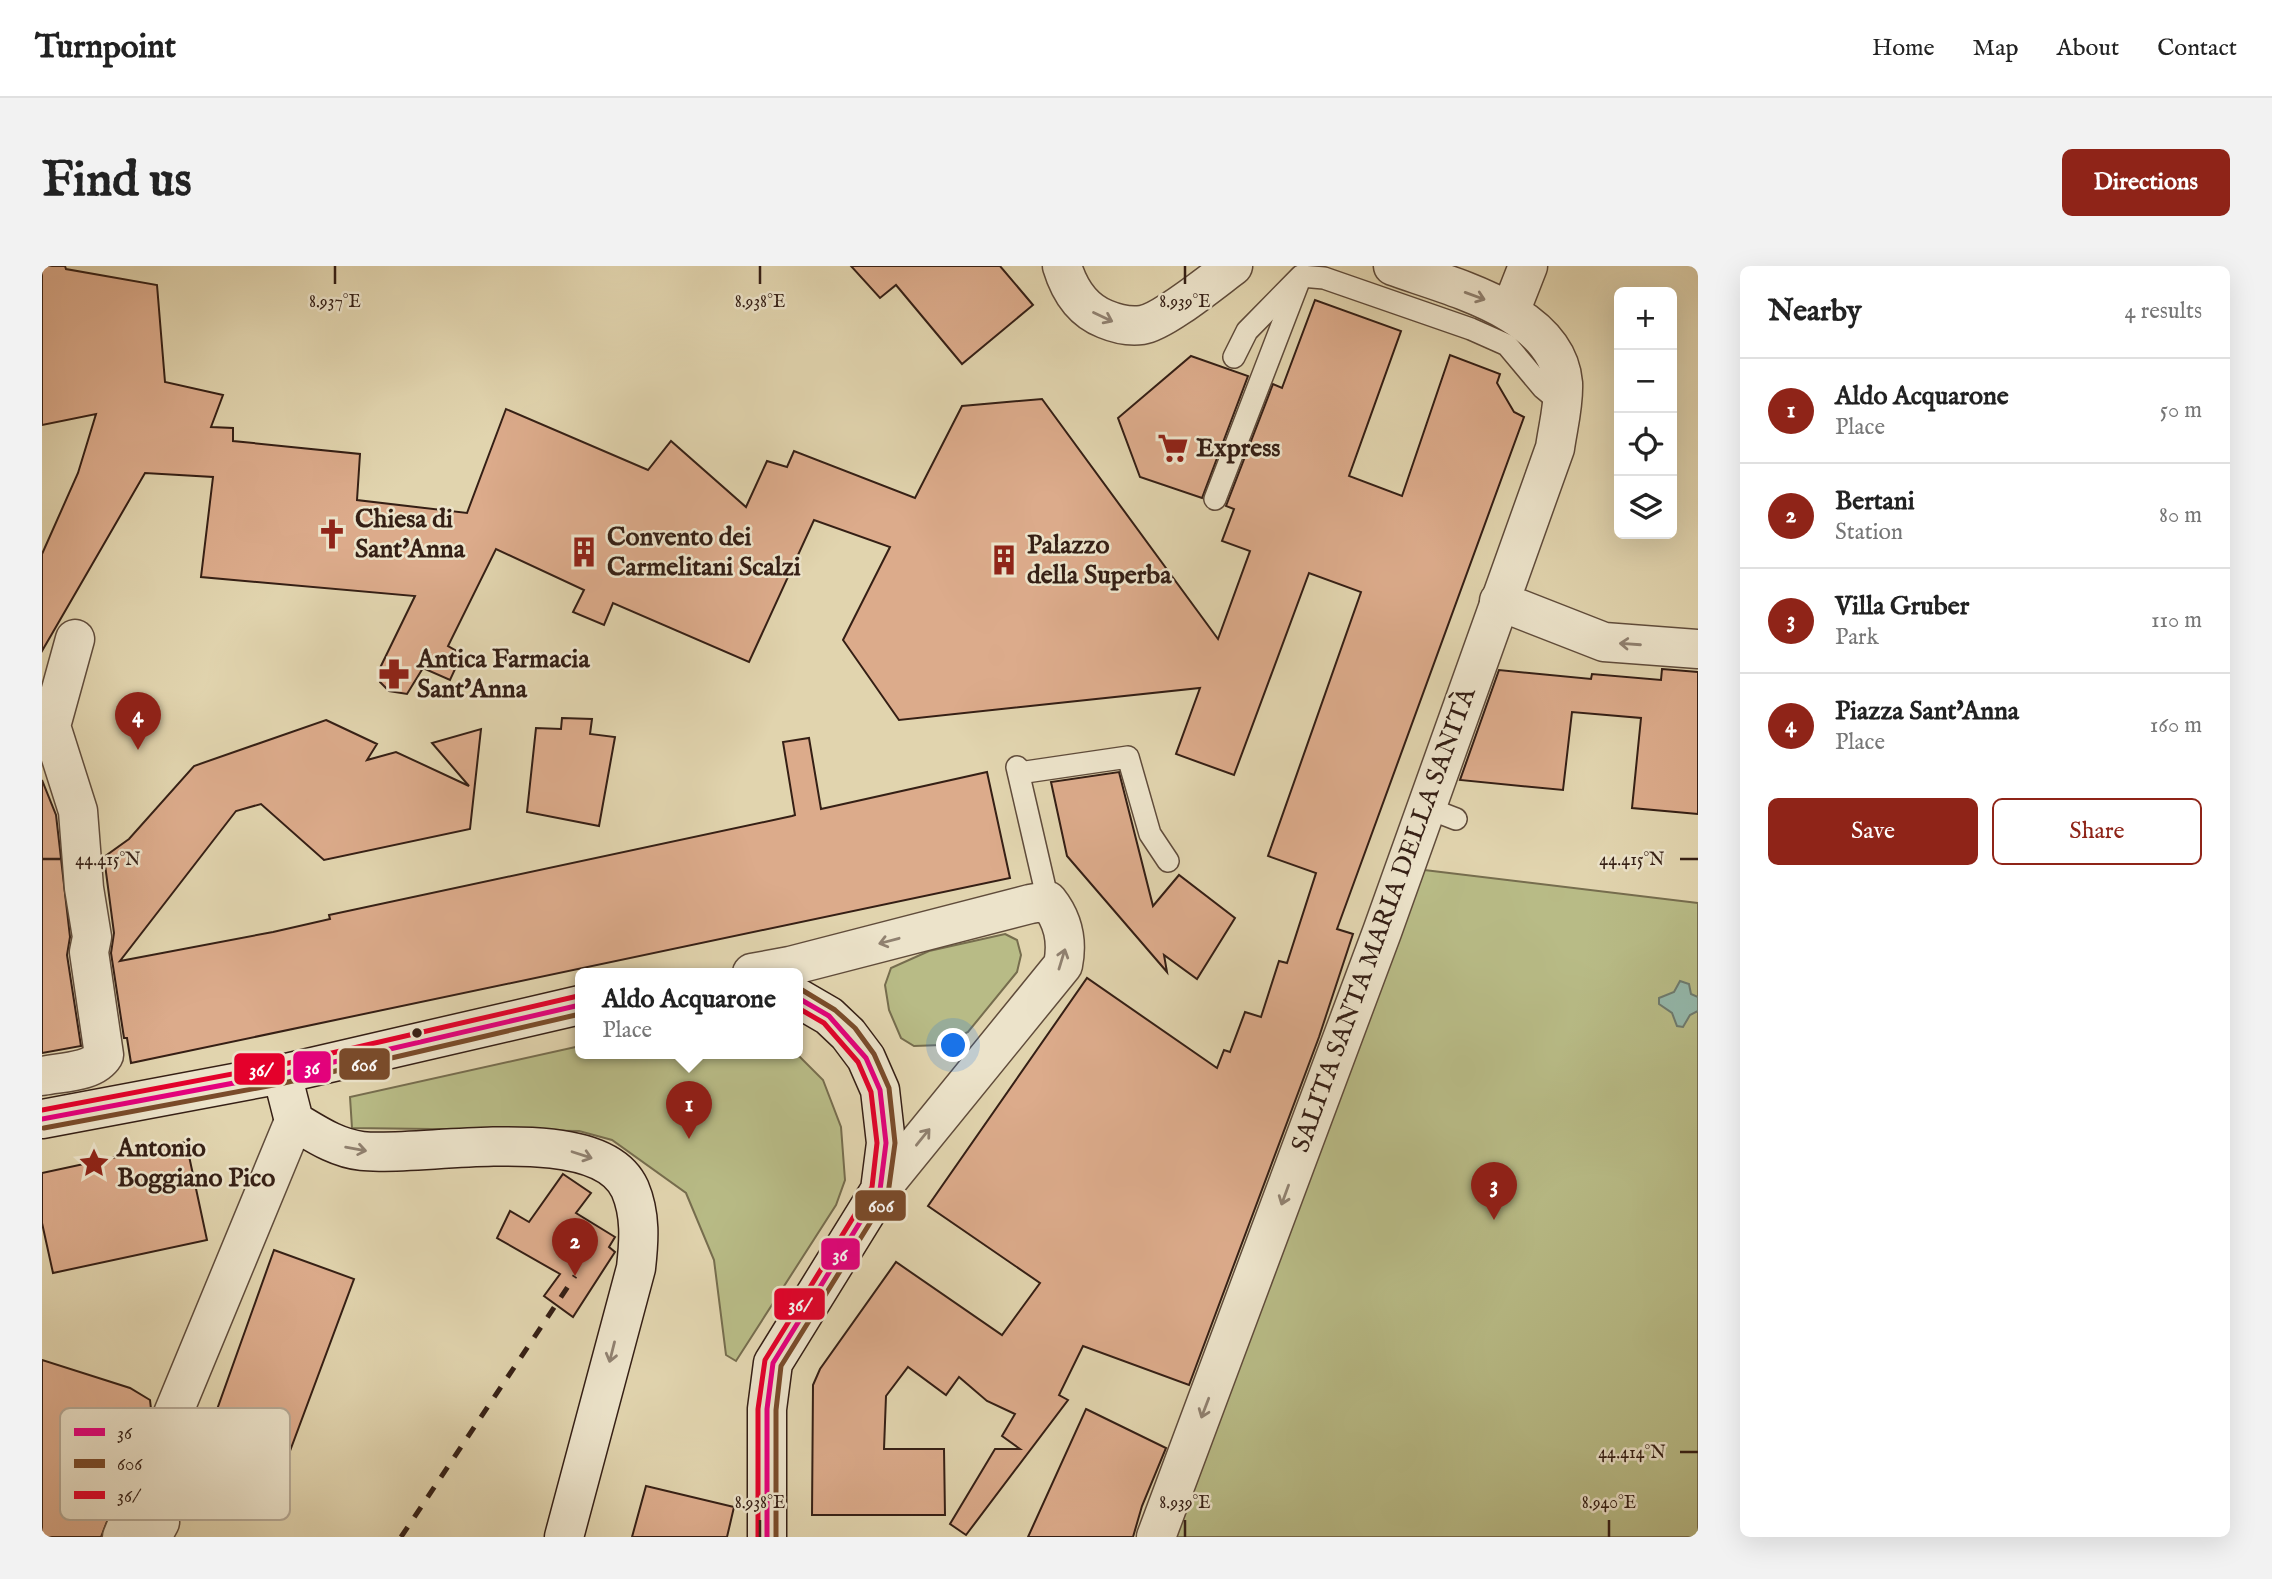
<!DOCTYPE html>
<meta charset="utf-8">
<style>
body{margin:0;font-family:"IM FELL English",serif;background:#f2f2f2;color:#222}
.controls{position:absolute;right:21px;top:21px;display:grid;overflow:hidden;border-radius:10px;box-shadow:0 7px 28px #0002}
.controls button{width:63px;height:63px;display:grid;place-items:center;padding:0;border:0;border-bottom:2px solid #e0e0e0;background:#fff;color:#222;font:35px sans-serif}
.you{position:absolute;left:912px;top:780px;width:24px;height:24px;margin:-18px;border:5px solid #fff;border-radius:50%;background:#1a73e8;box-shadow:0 0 0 10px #1a73e833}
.badge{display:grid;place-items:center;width:46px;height:46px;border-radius:50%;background:#8f2418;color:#fff;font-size:23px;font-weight:700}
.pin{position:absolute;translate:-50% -58px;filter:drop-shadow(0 2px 4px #0008)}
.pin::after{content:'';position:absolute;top:37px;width:24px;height:21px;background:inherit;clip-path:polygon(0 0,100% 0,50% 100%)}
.popup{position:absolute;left:533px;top:702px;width:228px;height:91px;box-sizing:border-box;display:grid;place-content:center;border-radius:10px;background:#fff;filter:drop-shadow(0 2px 5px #0005);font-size:23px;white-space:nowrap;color:#767676}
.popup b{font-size:26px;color:#222}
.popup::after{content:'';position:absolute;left:50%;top:100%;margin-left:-14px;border:14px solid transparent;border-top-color:#fff}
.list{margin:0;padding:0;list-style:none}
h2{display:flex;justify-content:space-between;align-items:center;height:91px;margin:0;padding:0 28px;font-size:30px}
h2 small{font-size:23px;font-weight:400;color:#767676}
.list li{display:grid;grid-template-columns:46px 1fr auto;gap:21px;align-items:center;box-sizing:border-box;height:105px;padding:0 28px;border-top:2px solid #e0e0e0}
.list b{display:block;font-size:26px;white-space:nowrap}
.list p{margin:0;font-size:23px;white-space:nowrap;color:#767676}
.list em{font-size:23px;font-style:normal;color:#767676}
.actions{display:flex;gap:14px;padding:21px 28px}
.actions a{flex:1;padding:16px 0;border:2px solid #8f2418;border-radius:10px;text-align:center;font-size:24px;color:#8f2418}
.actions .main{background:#8f2418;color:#fff}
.icon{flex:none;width:38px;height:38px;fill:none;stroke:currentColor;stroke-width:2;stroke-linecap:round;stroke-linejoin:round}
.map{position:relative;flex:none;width:1656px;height:1271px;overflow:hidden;border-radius:10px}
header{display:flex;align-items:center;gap:42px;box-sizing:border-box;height:98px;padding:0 35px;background:#fff;border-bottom:2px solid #e0e0e0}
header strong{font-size:33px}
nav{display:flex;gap:38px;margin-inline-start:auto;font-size:24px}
.intro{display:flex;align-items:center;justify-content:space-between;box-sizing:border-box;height:168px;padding:0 42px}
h1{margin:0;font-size:49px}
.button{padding:18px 32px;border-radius:10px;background:#8f2418;color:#fff;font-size:24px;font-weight:700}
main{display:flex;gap:42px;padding:0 42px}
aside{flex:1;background:#fff;border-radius:10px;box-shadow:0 7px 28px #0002}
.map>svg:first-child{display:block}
.green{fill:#b8bb86;stroke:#766d4e;stroke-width:2}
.water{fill:#94b8ab;stroke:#6e7b6f;stroke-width:2}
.building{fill:#dcab8b;stroke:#351f15;stroke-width:2}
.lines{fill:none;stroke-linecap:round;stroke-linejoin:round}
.lane-casing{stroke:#604c3b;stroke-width:24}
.street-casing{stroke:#604c3b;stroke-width:41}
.secondary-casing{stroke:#351f15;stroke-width:41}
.lane{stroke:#ece3ca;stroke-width:21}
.street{stroke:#ece3ca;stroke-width:38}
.secondary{stroke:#ece3ca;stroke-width:38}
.rail{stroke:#351f15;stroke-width:5;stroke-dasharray:12 12;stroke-linecap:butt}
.bus-1-casing{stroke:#ece3ca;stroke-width:10}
.bus-2-casing{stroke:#ece3ca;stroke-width:10}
.bus-3-casing{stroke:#ece3ca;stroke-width:10}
.bus-1{stroke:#e5007d;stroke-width:5}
.bus-2{stroke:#7a4b2a;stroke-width:5}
.bus-3{stroke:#e4002b;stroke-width:5}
.oneway{stroke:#908170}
.ticks{fill:none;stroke:#351f15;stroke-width:2.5}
.bus-dot{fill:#351f15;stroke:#ece3ca;stroke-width:2.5}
.labels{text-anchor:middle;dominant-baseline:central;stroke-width:5;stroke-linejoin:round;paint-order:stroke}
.poi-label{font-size:26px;font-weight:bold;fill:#351f15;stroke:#ece3ca;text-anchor:start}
.street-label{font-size:26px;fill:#351f15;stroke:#ece3ca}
.key{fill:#ece3ca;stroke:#b5a894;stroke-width:2}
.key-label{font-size:19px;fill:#351f15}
.ticks-label{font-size:18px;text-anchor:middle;fill:#351f15;stroke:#ece3ca;stroke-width:5;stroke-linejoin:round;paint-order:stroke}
.line-badge{stroke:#ece3ca;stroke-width:2.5}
.badge-label{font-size:19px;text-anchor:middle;font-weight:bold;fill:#fff}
</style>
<header>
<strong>Turnpoint</strong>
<nav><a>Home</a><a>Map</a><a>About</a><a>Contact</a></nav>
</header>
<div class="intro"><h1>Find us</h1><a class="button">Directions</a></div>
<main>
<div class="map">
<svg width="1656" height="1271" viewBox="0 0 1656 1271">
<rect width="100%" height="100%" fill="#e1d4ae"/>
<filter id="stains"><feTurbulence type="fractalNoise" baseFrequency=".00286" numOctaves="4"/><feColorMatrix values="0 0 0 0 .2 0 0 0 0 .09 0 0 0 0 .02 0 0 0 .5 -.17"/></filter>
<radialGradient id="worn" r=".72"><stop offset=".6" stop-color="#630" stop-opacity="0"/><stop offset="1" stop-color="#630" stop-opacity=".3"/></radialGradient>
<g class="green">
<polygon points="1374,603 1656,637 1656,1271 1132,1271"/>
<polygon points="963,668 975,674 979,689 975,706 926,766 900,779 872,780 859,772 847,744 843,719 849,702 887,685"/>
<polygon points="538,780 538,787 754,787 781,814 799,861 803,914 794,939 694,1095 684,1089 672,994 644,927 570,874 537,865 310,862 308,831"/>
</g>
<polygon class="water" points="1638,715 1647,718 1649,728 1656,731 1656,745 1648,749 1641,761 1635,760 1630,747 1617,738 1617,732 1632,726"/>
<g class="building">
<polygon points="0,0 23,0 24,3 115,19 123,116 181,129 169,161 191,162 191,175 318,188 315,234 425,247 464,143 606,204 629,175 704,241 725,195 745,201 752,185 873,232 920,140 1000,133 1176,373 1208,285 1180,275 1192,243 1184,240 1231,118 1240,122 1273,34 1359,65 1307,210 1360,230 1408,89 1458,108 1455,117 1472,146 1482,151 1295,663 1311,668 1277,771 1147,1119 1041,1080 1017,1129 1026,1134 924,1269 908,1258 953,1183 978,1183 960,1170 973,1148 945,1135 917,1111 904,1129 866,1101 844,1130 842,1183 902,1183 903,1249 770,1249 771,1119 778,1103 854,996 960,1069 998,1017 886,940 1045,712 1175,802 1182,784 1188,786 1203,746 1219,751 1237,695 1245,697 1274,607 1226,590 1319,326 1267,307 1192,509 1134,488 1158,422 857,454 801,374 848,281 772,254 707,396 571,337 562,359 531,346 542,324 454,283 406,380 420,388 408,414 381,402 365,428 347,425 338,416 337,404 373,330 159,311 171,211 103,207 0,385 0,288 36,207 54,148 0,159"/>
<polygon points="809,0 958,0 991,39 920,98 854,19 838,32"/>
<polygon points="1149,90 1206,110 1160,232 1098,211 1076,152"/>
<polygon points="1620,403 1656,406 1656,548 1590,542 1599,452 1530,446 1521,524 1418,514 1457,404 1549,413 1550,408 1619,414"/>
<polygon points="520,452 550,453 548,468 573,471 557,560 485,546 494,462 519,463"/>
<polygon points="284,454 335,478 325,494 354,486 427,520 390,477 439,463 428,563 282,594 219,538 194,545 78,695 231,666 288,653 287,649 750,550 753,549 741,476 767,472 779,543 945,506 968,612 89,797 85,772 82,772 69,687 72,667 62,591 87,573 152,500"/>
<polygon points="1077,506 1111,640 1137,609 1193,652 1155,713 1122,689 1125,706 1025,590 1009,516"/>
<polygon points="0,514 14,549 28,671 25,689 39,780 0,787"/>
<polygon points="144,876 165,974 11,1007 0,957 0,907"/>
<polygon points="521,908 549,927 534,947 573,971 567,981 573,986 531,1051 502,1030 518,1008 455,972 468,945 487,956"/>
<polygon points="232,984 312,1013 245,1193 167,1166"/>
<polygon points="0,1094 88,1122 108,1134 109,1143 59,1271 0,1271"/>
<polygon points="1044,1143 1124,1182 1100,1240 1091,1271 986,1271"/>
<polygon points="604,1220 692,1241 685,1271 590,1271"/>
</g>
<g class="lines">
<g class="lane-casing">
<g id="lane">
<polyline points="1192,91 1205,65 1259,10 1282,12 1429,63 1465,79 1501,122 1519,137"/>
<polyline points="1173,233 1257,15"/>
<polyline points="975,501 1006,635"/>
<polyline points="977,507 1086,491 1108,568 1126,595"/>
<polyline points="1383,541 1414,553"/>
</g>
</g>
<g class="street-casing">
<g id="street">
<path d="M 1020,0 C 1027,23 1040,44 1063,53 C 1075,58 1086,61 1100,59 C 1121,56 1172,14 1191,0"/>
<polyline points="1468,46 1486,0"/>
<polyline points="1457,335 1562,376 1656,383"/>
<path d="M 710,707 L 748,700 L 988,638 L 1006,635 C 1021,654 1026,674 1021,699 L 838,924"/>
<path d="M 0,810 C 19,806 51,807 62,789 L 47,686 L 50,671 L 42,622 L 36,545 L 9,460 L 33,373"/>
<polyline points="80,1271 252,855"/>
<polyline points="110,1271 118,1256"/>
<path d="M 1114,1271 L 1340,666 L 1513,182 C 1516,161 1522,138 1521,117 C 1515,45 1406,20 1351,0"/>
</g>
</g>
<g class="secondary-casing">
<g id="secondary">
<path d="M 240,808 L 252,855 C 274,868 294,882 320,885 C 380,892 557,853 588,923 C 599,949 597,975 594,1002 L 522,1271"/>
<polyline points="0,853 240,808 538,739"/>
<polyline points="725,1271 725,1143 731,1097 838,924 844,877 838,824 824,792 806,768 787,750 756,732"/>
</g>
</g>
<use href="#lane" class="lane"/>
<use href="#street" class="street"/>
<use href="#secondary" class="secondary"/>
<polyline class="rail" points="359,1271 533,1010"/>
<g class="bus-1-casing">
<g id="bus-1">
<polyline points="0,853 240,808 538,739"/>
<polyline points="725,1271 725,1143 731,1097 838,924 844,877 838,824 824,792 787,750 756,732"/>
</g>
</g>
<g class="bus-2-casing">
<g id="bus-2">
<polyline points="2,862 242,817 538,748"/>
<polyline points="734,1271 734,1144 739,1100 846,928 853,877 847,822 832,788 813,762 793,744 760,724"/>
</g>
</g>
<g class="bus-3-casing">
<g id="bus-3">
<polyline points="0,844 238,799 536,730"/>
<polyline points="716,1271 716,1143 723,1094 830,921 835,877 829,826 816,796 782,757 756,742"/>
</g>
</g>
<use href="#bus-1" class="bus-1"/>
<use href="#bus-2" class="bus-2"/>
<use href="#bus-3" class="bus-3"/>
</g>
<defs><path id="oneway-shaft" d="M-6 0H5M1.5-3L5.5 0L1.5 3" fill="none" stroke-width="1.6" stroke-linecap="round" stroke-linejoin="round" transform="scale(1.75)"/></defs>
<g class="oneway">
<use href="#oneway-shaft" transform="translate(1433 30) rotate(20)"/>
<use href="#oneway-shaft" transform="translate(1061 51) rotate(25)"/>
<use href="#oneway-shaft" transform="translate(1588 378) rotate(-176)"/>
<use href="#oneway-shaft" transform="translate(847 675) rotate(165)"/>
<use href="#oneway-shaft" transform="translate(1020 693) rotate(-73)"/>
<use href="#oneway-shaft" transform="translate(881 871) rotate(-51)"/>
<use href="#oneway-shaft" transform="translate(314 883) rotate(10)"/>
<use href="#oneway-shaft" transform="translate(540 889) rotate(18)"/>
<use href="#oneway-shaft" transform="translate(1243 929) rotate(110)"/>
<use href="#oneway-shaft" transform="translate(570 1086) rotate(104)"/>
<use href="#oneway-shaft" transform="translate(1163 1142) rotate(111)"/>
</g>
<path class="ticks" d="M 293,0 L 293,18M 718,0 L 718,18M 1143,0 L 1143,18M 0,593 L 18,593M 1638,593 L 1656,593M 1638,1186 L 1656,1186M 718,1254 L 718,1271M 1143,1254 L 1143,1271M 1567,1254 L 1567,1271"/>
<defs>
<g id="supermarket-bare" transform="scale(2.415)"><path d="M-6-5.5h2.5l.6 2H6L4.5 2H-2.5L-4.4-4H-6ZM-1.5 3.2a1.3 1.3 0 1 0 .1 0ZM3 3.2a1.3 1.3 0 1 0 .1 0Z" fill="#8f2418" stroke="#ece3ca" stroke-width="2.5" paint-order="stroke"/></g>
<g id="church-bare" transform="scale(2.415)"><path d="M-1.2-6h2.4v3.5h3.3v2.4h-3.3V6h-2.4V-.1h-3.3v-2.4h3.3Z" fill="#8f2418" stroke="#ece3ca" stroke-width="2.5" paint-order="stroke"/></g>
<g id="building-bare" transform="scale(2.415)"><path d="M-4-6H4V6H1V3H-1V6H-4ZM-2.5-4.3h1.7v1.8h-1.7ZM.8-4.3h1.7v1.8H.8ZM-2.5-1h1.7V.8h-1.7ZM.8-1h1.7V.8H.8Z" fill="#8f2418" stroke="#ece3ca" stroke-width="2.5" paint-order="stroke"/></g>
<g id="pharmacy-bare" transform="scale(2.415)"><path d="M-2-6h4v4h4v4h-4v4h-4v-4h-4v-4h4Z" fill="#8f2418" stroke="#ece3ca" stroke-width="2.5" paint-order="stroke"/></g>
<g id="sight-bare" transform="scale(2.415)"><path d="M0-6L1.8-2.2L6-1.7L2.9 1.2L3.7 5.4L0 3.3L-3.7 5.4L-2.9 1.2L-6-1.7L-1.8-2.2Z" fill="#8f2418" stroke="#ece3ca" stroke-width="2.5" paint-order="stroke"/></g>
</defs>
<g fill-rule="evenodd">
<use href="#supermarket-bare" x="1131" y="182"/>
<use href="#church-bare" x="290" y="268"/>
<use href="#building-bare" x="542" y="286"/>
<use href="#building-bare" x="962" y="294"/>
<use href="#pharmacy-bare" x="352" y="408"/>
<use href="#sight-bare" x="52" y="897"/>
</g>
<circle class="bus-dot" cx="375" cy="767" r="6"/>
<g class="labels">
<g class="poi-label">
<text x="1154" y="182">Express</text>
<text x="313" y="253">Chiesa di<tspan x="313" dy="30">Sant'Anna</tspan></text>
<text x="565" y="271">Convento dei<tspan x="565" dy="30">Carmelitani Scalzi</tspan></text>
<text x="985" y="279">Palazzo<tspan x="985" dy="30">della Superba</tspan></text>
<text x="375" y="393">Antica Farmacia<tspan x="375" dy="30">Sant'Anna</tspan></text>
<text x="75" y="882">Antonio<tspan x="75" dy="30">Boggiano Pico</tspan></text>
</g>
<g class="street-label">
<text transform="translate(1342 654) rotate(-70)">SALITA SANTA MARIA DELLA SANITÀ</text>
</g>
</g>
<rect x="18" y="1142" width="230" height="112" rx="10" class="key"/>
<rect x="32" y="1162" width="31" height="8" fill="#e5007d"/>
<rect x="32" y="1193" width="31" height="9" fill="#7a4b2a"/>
<rect x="32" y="1225" width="31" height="8" fill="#e4002b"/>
<g class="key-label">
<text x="75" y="1173">36</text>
<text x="75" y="1204">606</text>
<text x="75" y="1236">36/</text>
</g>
<g class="ticks-label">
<text x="293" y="41">8.937°E</text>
<text x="718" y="41">8.938°E</text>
<text x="1143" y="41">8.939°E</text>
<text x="66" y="599">44.415°N</text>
<text x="1590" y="599">44.415°N</text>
<text x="1590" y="1192">44.414°N</text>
<text x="718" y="1242">8.938°E</text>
<text x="1143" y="1242">8.939°E</text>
<text x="1567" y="1242">8.940°E</text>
</g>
<g class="line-badge">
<rect x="296" y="781" width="53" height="34" rx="7" fill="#7a4b2a"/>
<rect x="250" y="784" width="40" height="34" rx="7" fill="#e5007d"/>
<rect x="191" y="786" width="53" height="34" rx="7" fill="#e4002b"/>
<rect x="812" y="923" width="53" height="33" rx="7" fill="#7a4b2a"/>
<rect x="778" y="971" width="41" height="34" rx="7" fill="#e5007d"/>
<rect x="731" y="1021" width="53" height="34" rx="7" fill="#e4002b"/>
</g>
<g class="badge-label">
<text x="322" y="805">606</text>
<text x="270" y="808">36</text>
<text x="218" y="810">36/</text>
<text x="839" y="946">606</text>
<text x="798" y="995">36</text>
<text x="757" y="1045">36/</text>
</g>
<rect width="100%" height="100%" filter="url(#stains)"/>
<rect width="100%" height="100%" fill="url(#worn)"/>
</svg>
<div class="controls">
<button>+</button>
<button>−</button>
<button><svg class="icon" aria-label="locate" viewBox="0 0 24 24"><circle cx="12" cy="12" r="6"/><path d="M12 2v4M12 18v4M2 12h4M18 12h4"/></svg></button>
<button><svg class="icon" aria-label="layers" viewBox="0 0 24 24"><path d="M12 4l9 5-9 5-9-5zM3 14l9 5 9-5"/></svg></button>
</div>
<div class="you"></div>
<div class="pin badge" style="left:647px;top:873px">1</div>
<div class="popup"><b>Aldo Acquarone</b>Place</div>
<div class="pin badge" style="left:533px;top:1010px">2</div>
<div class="pin badge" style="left:1452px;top:954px">3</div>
<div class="pin badge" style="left:96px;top:484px">4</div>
</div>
<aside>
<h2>Nearby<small>4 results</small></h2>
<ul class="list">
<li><span class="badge">1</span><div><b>Aldo Acquarone</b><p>Place</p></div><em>50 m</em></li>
<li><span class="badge">2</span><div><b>Bertani</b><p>Station</p></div><em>80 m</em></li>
<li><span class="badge">3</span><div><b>Villa Gruber</b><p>Park</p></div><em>110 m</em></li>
<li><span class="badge">4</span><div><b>Piazza Sant'Anna</b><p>Place</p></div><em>160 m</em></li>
</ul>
<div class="actions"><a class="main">Save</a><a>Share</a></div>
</aside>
</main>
